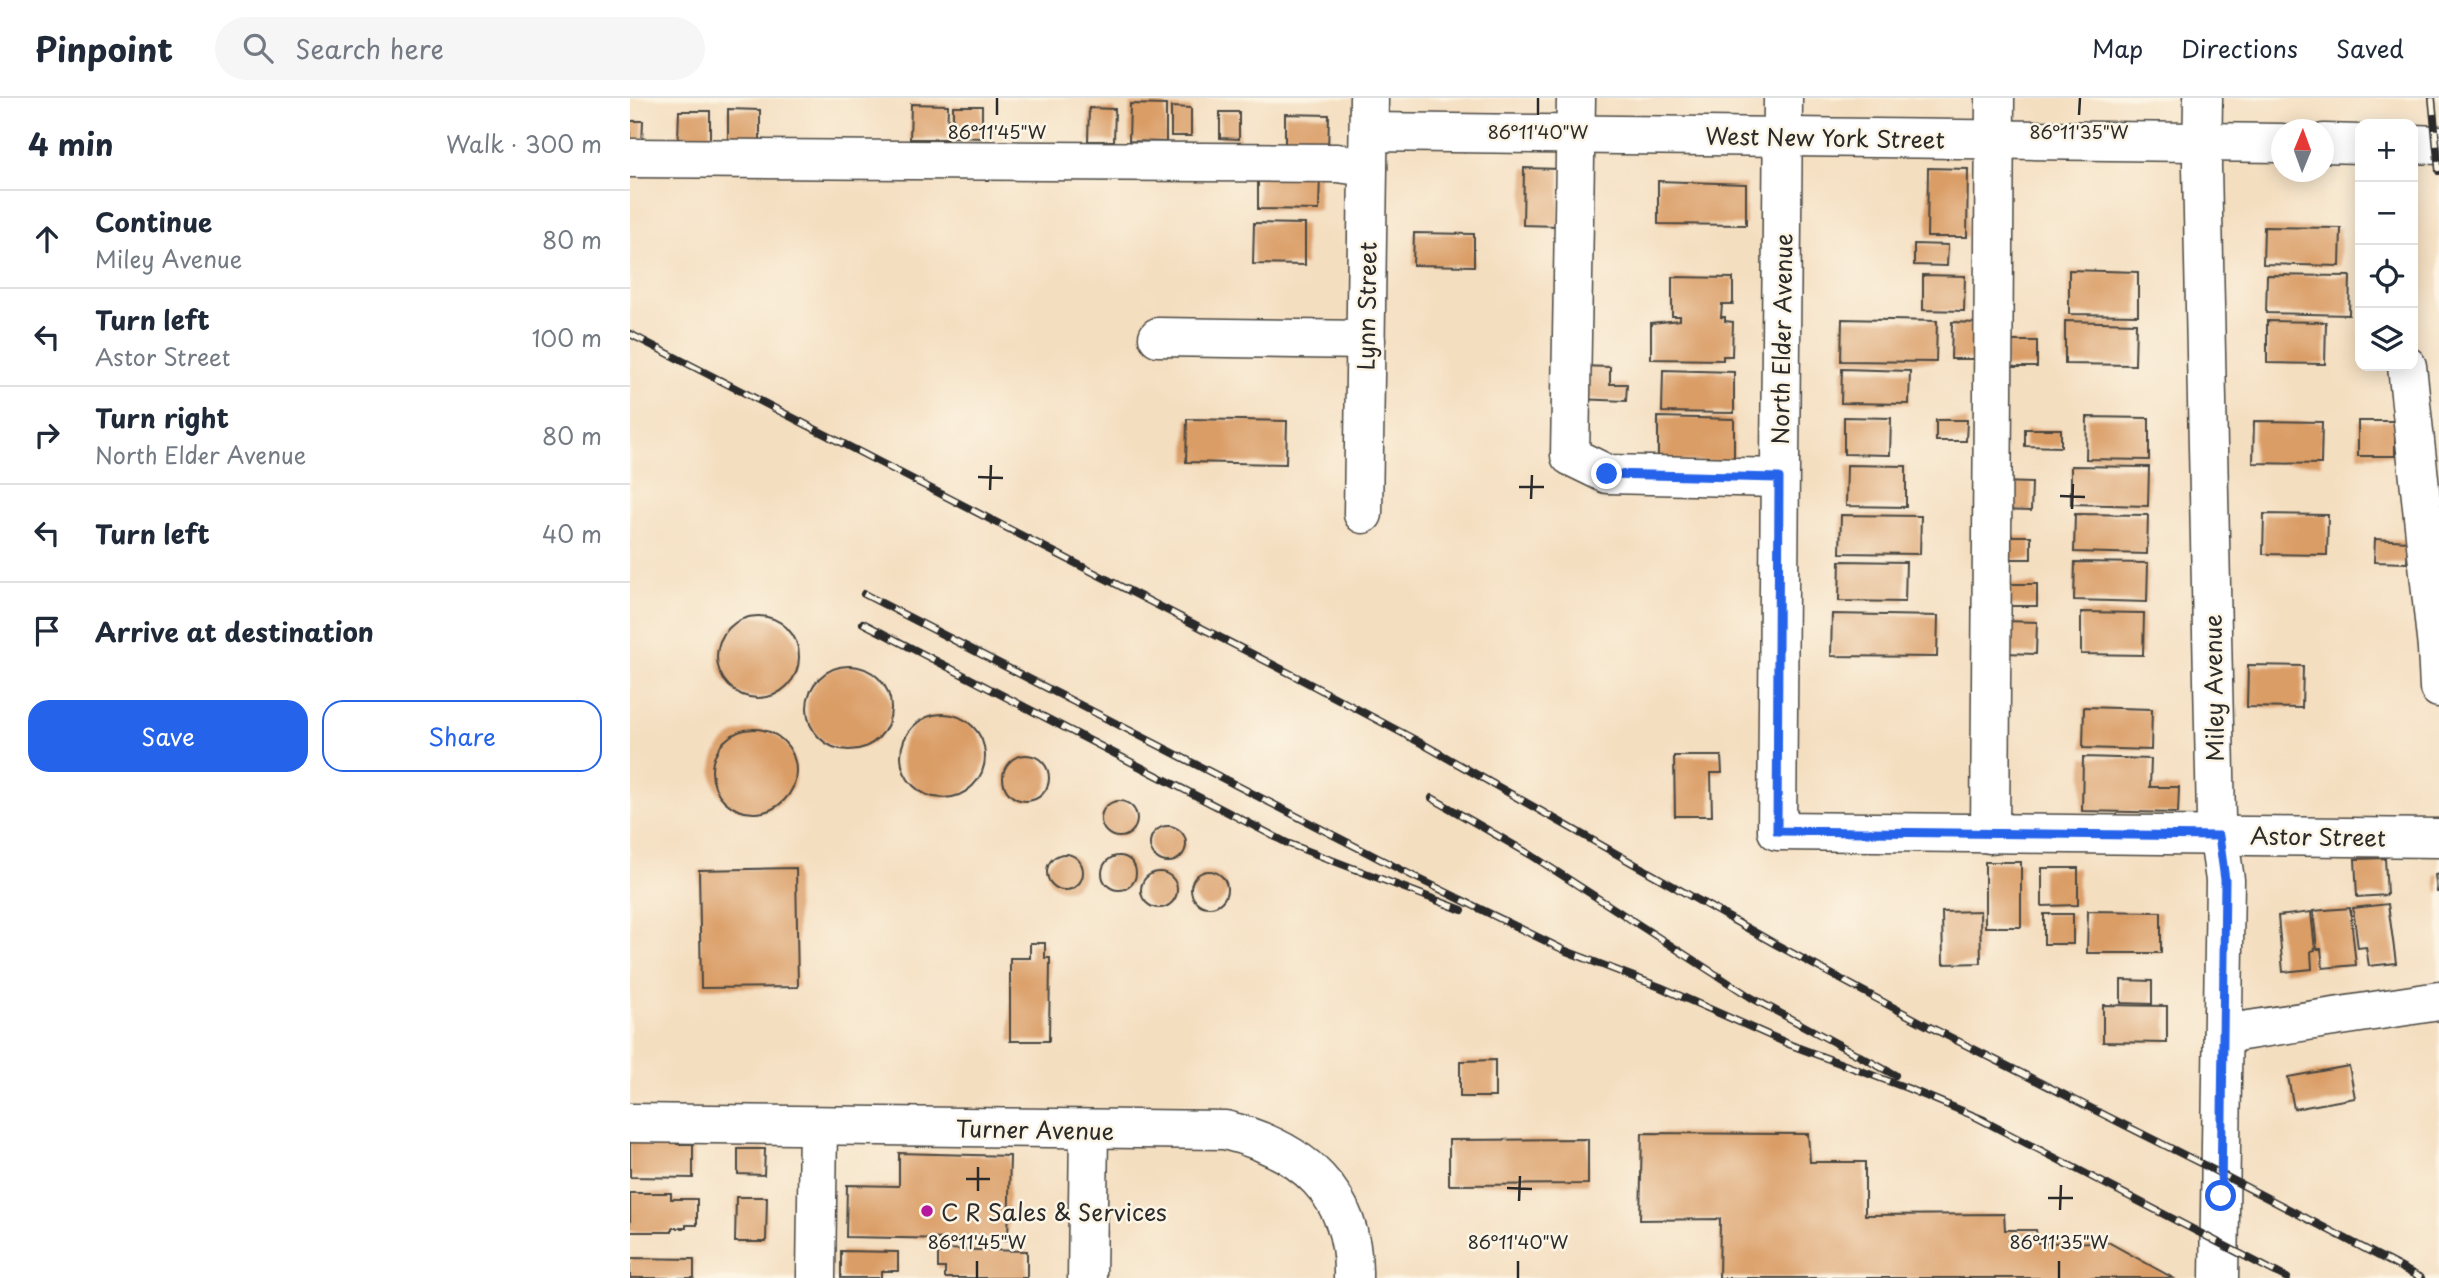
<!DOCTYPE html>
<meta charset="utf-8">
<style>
body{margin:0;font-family:"Playpen Sans",sans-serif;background:#f6f6f7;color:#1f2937}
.controls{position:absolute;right:21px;top:21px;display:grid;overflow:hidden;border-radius:14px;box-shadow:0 4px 18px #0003}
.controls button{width:63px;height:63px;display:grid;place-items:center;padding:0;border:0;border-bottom:2px solid #e0e1e3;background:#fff;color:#1f2937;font:35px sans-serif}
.compass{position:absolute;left:1641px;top:21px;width:63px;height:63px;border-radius:50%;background:#fff;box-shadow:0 4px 18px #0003;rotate:1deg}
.stop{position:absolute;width:21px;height:21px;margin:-16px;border:5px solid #2563eb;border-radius:50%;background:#fff}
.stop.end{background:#2563eb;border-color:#fff;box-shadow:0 2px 7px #0008}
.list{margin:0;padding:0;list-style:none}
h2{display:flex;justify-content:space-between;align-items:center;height:91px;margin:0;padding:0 28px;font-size:30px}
h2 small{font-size:23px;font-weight:400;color:#747a83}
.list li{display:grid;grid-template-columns:46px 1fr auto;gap:21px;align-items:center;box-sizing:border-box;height:98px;padding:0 28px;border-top:2px solid #e0e1e3}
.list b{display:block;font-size:26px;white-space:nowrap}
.list p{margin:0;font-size:23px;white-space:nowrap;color:#747a83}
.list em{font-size:23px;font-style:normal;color:#747a83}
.actions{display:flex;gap:14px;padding:21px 28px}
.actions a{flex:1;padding:16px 0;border:2px solid #2563eb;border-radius:21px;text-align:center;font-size:24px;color:#2563eb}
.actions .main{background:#2563eb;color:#fff}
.icon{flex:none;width:38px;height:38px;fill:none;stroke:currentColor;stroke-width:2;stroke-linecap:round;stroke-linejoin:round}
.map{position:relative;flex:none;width:1809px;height:1180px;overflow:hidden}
header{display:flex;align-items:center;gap:42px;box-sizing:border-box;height:98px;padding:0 35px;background:#fff;border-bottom:2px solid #e0e1e3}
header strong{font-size:33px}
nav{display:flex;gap:38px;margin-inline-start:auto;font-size:24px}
.search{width:490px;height:63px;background:#f6f6f7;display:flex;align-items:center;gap:18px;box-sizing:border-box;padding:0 24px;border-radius:38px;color:#747a83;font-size:26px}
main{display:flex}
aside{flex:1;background:#fff}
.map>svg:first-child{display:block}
.building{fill:#da9d66}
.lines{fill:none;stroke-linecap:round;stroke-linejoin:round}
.minor-casing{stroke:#494641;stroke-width:41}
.minor{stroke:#fff;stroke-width:38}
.rail-casing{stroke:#2b2b2b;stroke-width:8}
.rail{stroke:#fcf5e5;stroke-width:5;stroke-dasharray:16;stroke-linecap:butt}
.route{stroke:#2563eb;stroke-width:9}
.ticks{fill:none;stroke:#2b2b2b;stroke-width:2.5}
.poi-dot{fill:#b5179e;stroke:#fcf5e5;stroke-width:2.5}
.labels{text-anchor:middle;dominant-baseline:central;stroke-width:5;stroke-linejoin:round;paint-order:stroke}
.street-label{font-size:23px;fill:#2b2b2b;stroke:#fcf5e5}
.poi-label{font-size:23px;fill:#2b2b2b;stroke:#fcf5e5;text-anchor:start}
.ticks-label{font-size:18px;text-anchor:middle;fill:#2b2b2b;stroke:#fcf5e5;stroke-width:5;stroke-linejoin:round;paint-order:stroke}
</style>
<header>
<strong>Pinpoint</strong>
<div class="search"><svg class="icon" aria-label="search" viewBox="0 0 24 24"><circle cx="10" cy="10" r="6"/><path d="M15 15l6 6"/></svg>Search here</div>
<nav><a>Map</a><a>Directions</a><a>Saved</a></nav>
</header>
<main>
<aside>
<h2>4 min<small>Walk · 300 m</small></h2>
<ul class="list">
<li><svg class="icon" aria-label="ahead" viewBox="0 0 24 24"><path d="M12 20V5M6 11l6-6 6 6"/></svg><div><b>Continue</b><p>Miley Avenue</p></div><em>80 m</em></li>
<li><svg class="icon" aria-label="left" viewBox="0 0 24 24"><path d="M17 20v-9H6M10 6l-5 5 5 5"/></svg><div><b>Turn left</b><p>Astor Street</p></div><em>100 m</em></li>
<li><svg class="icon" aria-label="right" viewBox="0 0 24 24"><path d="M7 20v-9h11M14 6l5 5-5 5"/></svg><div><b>Turn right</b><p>North Elder Avenue</p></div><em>80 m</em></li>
<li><svg class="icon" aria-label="left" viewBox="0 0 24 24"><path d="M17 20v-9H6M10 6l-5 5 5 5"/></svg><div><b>Turn left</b></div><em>40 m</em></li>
<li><svg class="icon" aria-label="arrive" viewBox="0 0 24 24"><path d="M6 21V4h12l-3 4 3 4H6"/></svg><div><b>Arrive at destination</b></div></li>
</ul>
<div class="actions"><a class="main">Save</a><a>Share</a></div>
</aside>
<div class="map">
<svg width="1809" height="1180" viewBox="0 0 1809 1180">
<rect width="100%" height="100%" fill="#fcf5e5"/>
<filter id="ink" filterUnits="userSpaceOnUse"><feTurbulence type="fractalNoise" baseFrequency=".0143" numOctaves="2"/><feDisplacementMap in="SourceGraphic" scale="14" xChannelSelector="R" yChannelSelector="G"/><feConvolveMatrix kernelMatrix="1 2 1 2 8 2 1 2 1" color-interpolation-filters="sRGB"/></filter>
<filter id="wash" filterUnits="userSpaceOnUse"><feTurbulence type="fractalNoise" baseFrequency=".00686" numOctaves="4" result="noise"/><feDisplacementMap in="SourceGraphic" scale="28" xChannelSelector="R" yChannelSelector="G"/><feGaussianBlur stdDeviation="1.57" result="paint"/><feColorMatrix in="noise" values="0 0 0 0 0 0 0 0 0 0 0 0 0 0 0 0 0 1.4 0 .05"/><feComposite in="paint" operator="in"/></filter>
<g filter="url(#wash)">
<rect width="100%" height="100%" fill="#f4dec0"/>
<g id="blocks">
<g class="building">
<polygon points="281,6 318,7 317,41 280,41"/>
<polygon points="500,6 536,7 536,44 499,43"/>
<polygon points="323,8 352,8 352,40 323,39"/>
<polygon points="541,9 561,10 561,38 541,38"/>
<polygon points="459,10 485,11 484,43 458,43"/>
<polygon points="98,11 130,12 130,44 98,43"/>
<polygon points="49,13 80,13 80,41 48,41"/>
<polygon points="590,14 609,14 609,41 590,40"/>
<polygon points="655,16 699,17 698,53 655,52"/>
<polygon points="0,23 13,23 12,46 0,46"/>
<polygon points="894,70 930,71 929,128 893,127"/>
<polygon points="1298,70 1338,71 1337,139 1297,139"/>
<polygon points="628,74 690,75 689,112 628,111"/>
<polygon points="1028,83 1116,86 1116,127 1028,126"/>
<polygon points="624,125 675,126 675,167 623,166"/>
<polygon points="1634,129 1711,130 1710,168 1633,166"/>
<polygon points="784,135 844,136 844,168 783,167"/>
<polygon points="1284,146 1318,147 1317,168 1284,167"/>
<polygon points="1439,172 1508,174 1508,217 1439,216"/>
<polygon points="1293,177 1335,178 1334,213 1293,212"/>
<polygon points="1637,177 1720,178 1719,217 1636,215"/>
<polygon points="1042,179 1103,180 1103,206 1092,206 1091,219 1095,219 1095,223 1103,224 1102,258 1093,258 1093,262 1021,261 1021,225 1050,222 1050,218 1042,218"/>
<polygon points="1212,221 1307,223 1306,264 1211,263"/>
<polygon points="1435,223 1506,225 1505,267 1435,266"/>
<polygon points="1637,223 1696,224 1695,266 1637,265"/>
<polygon points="1322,224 1347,225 1346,261 1321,261"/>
<rect x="1375" y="243" width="32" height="26"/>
<polygon points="949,268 980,269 980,286 997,286 996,303 948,301"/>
<polygon points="1212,271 1280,273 1279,306 1211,305"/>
<polygon points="1033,272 1104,274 1104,315 1032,314"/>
<polygon points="1028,319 1104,321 1104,364 1028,363"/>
<polygon points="1214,319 1261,320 1260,357 1214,356"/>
<polygon points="1457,319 1519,320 1519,362 1456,361"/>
<polygon points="557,321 657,323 656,366 556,364"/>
<polygon points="1306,322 1337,322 1336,343 1306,343"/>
<polygon points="1624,323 1692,324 1691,366 1623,365"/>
<rect x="1728" y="323" width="37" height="35"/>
<polygon points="1395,331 1431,331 1431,349 1395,348"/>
<polygon points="1217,367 1276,368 1276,409 1216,408"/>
<polygon points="1441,368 1519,369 1518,408 1441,406"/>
<polygon points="1369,384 1402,385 1401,413 1368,412"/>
<polygon points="1445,416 1518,417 1517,456 1444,454"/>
<polygon points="1634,416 1698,417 1697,457 1633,456"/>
<polygon points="1211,417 1291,418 1290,456 1210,455"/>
<rect x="1370" y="438" width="31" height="23"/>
<polygon points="1745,441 1778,443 1777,465 1744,464"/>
<polygon points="1210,463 1276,464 1275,504 1209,503"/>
<polygon points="1445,464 1518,465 1517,504 1444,502"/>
<rect x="1376" y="486" width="31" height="22"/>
<polygon points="1451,514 1514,515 1513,557 1451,556"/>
<polygon points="1202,516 1308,518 1307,559 1201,558"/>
<circle cx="128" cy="559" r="41"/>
<polygon points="1375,523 1407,524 1406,556 1374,555"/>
<polygon points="1618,567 1673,568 1672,610 1617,609"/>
<circle cx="219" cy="610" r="42"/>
<polygon points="1454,609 1522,611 1521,652 1453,650"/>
<circle cx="313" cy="658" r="42"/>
<circle cx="124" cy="673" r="42"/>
<circle cx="396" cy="680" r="23"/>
<polygon points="1044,658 1091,658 1092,675 1081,675 1082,718 1045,718"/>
<polygon points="1453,659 1521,661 1520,689 1549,689 1548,715 1452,713"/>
<circle cx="489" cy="721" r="18"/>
<circle cx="538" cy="746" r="18"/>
<circle cx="435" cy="774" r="18"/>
<circle cx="489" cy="775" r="17"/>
<polygon points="1755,760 1757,797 1727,799 1725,761"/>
<rect x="1355" y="764" width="36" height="65"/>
<polygon points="166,770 168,889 71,890 69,772"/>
<polygon points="1412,770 1448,770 1448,807 1412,808"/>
<circle cx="579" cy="791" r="18"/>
<circle cx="529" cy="792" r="18"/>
<polygon points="1809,776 1809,794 1807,794 1805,777"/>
<polygon points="1758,806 1766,865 1739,868 1736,849 1728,850 1723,810"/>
<polygon points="1720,810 1726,867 1693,870 1691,851 1687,851 1683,813"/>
<polygon points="1350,813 1351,865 1313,866 1312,814"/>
<polygon points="1458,813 1531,814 1531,855 1457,855"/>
<polygon points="1681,814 1685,852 1681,853 1682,871 1653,874 1648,818"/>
<rect x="1414" y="816" width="29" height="30"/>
<polygon points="400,845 415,845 415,860 420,860 419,943 380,943 380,860 400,860"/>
<polygon points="1491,882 1522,883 1522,906 1491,905"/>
<polygon points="1473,907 1537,908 1537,945 1473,944"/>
<polygon points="865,962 865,999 830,999 830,963"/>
<polygon points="1719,968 1725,1000 1664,1011 1658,979"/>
<polygon points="1012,1035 1178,1036 1180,1064 1235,1064 1235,1117 1374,1116 1375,1132 1406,1132 1408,1145 1478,1144 1543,1180 1089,1180 1090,1121 1010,1122"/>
<polygon points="0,1040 47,1041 47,1046 63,1046 63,1080 0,1079"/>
<polygon points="958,1041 958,1086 819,1087 819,1042"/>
<polygon points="108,1051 135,1051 134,1077 108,1076"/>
<polygon points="269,1055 380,1058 378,1142 216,1139 217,1087 269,1088"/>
<polygon points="0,1095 41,1095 41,1101 67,1101 67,1127 56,1127 56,1130 42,1130 42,1134 0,1134"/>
<polygon points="106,1099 137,1099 136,1144 105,1144"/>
<polygon points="308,1151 397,1153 397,1180 315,1180 315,1170 308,1170"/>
<polygon points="211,1153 268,1154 268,1173 251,1173 251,1180 211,1180"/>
<polygon points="0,1160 64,1161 64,1180 0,1180"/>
</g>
</g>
</g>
<g filter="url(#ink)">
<use href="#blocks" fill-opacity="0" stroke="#494641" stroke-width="2"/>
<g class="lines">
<g class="minor-casing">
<g id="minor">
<polyline points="946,0 940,358 977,376 1149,380"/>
<polyline points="1153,0 1147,733 1809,740"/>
<polyline points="1573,0 1572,69 1586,721 1595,782 1589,1180"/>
<polyline points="739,34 1652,45"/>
<polyline points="1694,45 1730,46"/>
<polyline points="1783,46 1809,47"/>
<polyline points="0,60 707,65 738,69"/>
<polyline points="528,239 736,242"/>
<polyline points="1777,268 1807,550 1809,590"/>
<polyline points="733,416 739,0"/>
<polyline points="1360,736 1365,0"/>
<polyline points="1593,936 1809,903"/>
<path d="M 0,1025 L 595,1032 C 672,1051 725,1095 723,1180"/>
<polyline points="186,1180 188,1028"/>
<polyline points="457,1180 459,1032"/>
</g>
</g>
<use href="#minor" class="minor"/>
<g class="rail-casing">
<g id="rail">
<polyline points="1802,0 1809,73"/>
<polyline points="0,236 663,577 791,645 1147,847 1296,927 1572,1066 1791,1180"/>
<polyline points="234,496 783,778 936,853 1030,889 1161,947 1277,990 1354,1022"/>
<polyline points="233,525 657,745 832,812"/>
<polyline points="802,700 901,757 1122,900 1265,977"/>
<polyline points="1346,1019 1657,1180"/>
</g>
</g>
<use href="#rail" class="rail"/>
</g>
</g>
<g class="lines" filter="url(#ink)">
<polyline class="route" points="977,376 1149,380 1147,733 1589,738 1595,782 1591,1098"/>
</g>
<path class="ticks" d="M 367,17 L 367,0M 908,17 L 908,0M 1449,17 L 1450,0M 348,379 L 373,380M 889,389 L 914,389M 360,392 L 361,367M 1430,398 L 1455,399M 901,401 L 902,377M 1442,411 L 1443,386M 336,1081 L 360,1081M 877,1090 L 902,1091M 348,1093 L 348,1069M 1418,1100 L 1443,1100M 889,1103 L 890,1078M 1430,1112 L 1431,1087M 347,1180 L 347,1163M 888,1180 L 888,1163M 1429,1180 L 1429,1163"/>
<circle class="poi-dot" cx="297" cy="1113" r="7"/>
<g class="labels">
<g class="street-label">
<text transform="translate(1195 39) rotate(1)">West New York Street</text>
<text transform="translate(736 208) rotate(-89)">Lynn Street</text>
<text transform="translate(1151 241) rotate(-89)">North Elder Avenue</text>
<text transform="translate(1583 590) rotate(-91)">Miley Avenue</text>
<text transform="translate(1688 738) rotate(1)">Astor Street</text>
<text transform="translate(405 1031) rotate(1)">Turner Avenue</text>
</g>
<g class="poi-label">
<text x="311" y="1113">C R Sales &amp; Services</text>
</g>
</g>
<g class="ticks-label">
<text x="367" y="41">86°11'45"W</text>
<text x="908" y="41">86°11'40"W</text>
<text x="1449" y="41">86°11'35"W</text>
<text x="347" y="1151">86°11'45"W</text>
<text x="888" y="1151">86°11'40"W</text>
<text x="1429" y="1151">86°11'35"W</text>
</g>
</svg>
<div class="controls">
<button>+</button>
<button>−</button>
<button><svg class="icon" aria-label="locate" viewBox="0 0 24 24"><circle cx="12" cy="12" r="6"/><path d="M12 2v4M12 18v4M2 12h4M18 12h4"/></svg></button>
<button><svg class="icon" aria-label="layers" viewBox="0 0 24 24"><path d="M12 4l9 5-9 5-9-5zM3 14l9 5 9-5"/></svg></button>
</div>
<svg class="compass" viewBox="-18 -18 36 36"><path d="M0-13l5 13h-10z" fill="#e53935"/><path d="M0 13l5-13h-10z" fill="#747a83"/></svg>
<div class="stop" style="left:1591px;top:1098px"></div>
<div class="stop end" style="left:977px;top:376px"></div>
</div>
</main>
